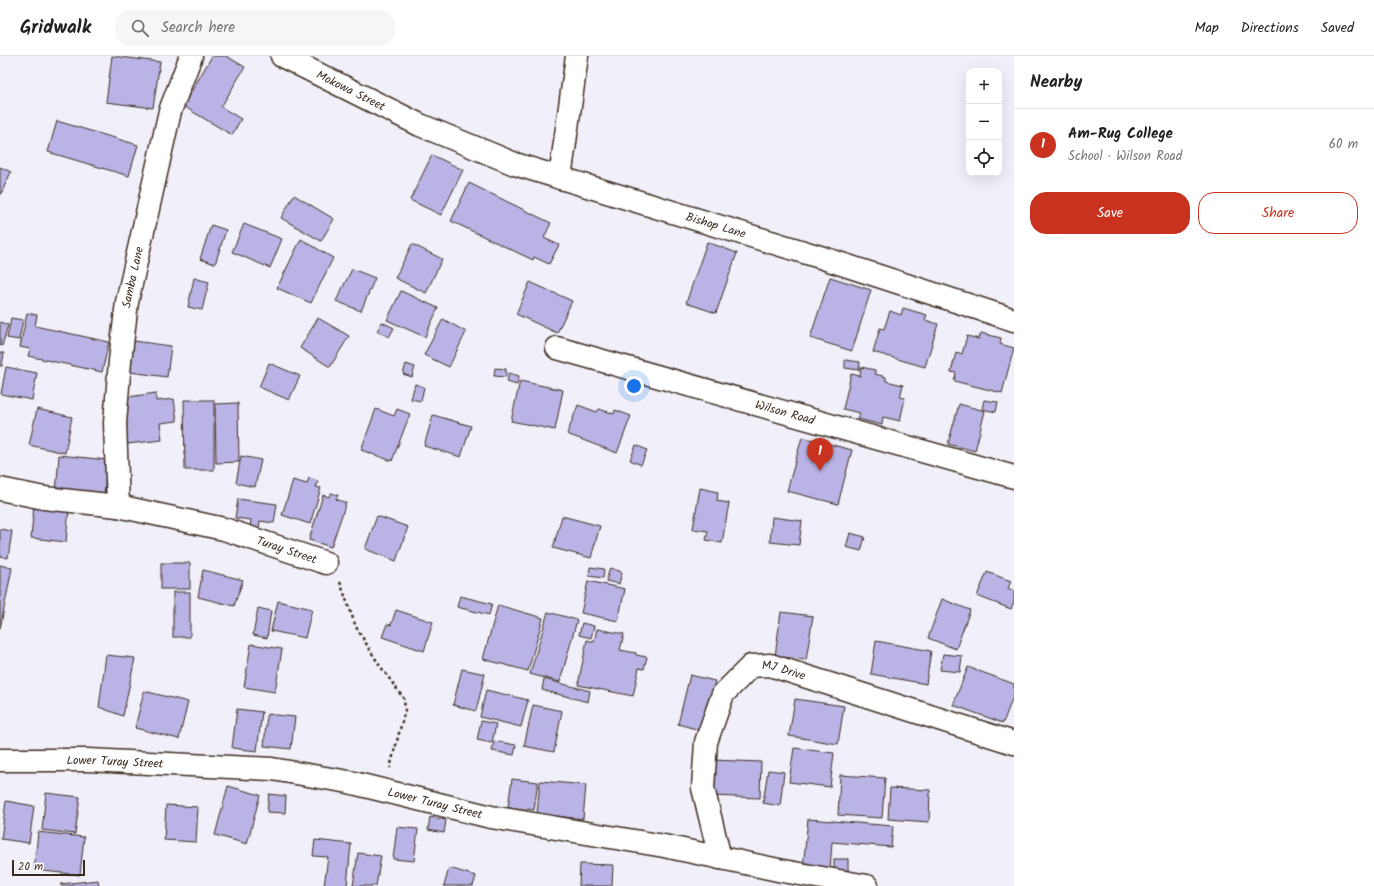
<!DOCTYPE html>
<meta charset="utf-8">
<style>
body{margin:0;font-family:Kalam,sans-serif;background:#f6f6f6;color:#222}
.controls{position:absolute;right:12px;top:12px;display:grid;overflow:hidden;border-radius:8px;box-shadow:0 4px 16px #0002}
.controls button{width:36px;height:36px;display:grid;place-items:center;padding:0;border:0;border-bottom:1px solid #e0e0e0;background:#fff;color:#222;font:20px sans-serif}
.scale{position:absolute;left:12px;bottom:10px;width:73px;box-sizing:border-box;padding-left:4px;border:2px solid #3b2a1e;border-top:0;font-size:11px;line-height:14px;white-space:nowrap;color:#3b2a1e;-webkit-text-stroke:3px #fff;paint-order:stroke}
.you{position:absolute;left:634px;top:330px;width:14px;height:14px;margin:-10px;border:3px solid #fff;border-radius:50%;background:#1a73e8;box-shadow:0 0 0 6px #1a73e833}
.badge{display:grid;place-items:center;width:26px;height:26px;border-radius:50%;background:#c8321e;color:#fff;font-size:13px;font-weight:700}
.pin{position:absolute;translate:-50% -33px;filter:drop-shadow(0 1px 2px #0008)}
.pin::after{content:'';position:absolute;top:21px;width:14px;height:12px;background:inherit;clip-path:polygon(0 0,100% 0,50% 100%)}
.list{margin:0;padding:0;list-style:none}
h2{display:flex;justify-content:space-between;align-items:center;height:52px;margin:0;padding:0 16px;font-size:17px}
h2 small{font-size:13px;font-weight:400;color:#767676}
.list li{display:grid;grid-template-columns:26px 1fr auto;gap:12px;align-items:center;box-sizing:border-box;height:72px;padding:0 16px;border-top:1px solid #e0e0e0}
.list b{display:block;font-size:15px;white-space:nowrap}
.list p{margin:0;font-size:13px;white-space:nowrap;color:#767676}
.list em{font-size:13px;font-style:normal;color:#767676}
.actions{display:flex;gap:8px;padding:12px 16px}
.actions a{flex:1;padding:9px 0;border:1px solid #c8321e;border-radius:16px;text-align:center;font-size:14px;color:#c8321e}
.actions .main{background:#c8321e;color:#fff}
.icon{flex:none;width:22px;height:22px;fill:none;stroke:currentColor;stroke-width:2;stroke-linecap:round;stroke-linejoin:round}
.map{position:relative;flex:none;width:1014px;height:830px;overflow:hidden}
header{display:flex;align-items:center;gap:24px;box-sizing:border-box;height:56px;padding:0 20px;background:#fff;border-bottom:1px solid #e0e0e0}
header strong{font-size:19px}
nav{display:flex;gap:22px;margin-inline-start:auto;font-size:14px}
.search{width:280px;height:36px;background:#f6f6f6;display:flex;align-items:center;gap:10px;box-sizing:border-box;padding:0 14px;border-radius:16px;color:#767676;font-size:15px}
main{display:flex}
aside{flex:1;background:#fff}
.map>svg:first-child{display:block}
.building{fill:#bab4e6;stroke:#3b2a1e}
.lines{fill:none;stroke-linecap:round;stroke-linejoin:round}
.minor-casing{stroke:#3b2a1e;stroke-width:25}
.path{stroke:#3b2a1e;stroke-width:2.5;stroke-dasharray:3 3;stroke-linecap:butt}
.minor{stroke:#fff;stroke-width:22}
.labels{text-anchor:middle;dominant-baseline:central;stroke-width:3;stroke-linejoin:round;paint-order:stroke}
.street-label{font-size:12px;fill:#3b2a1e;stroke:#fff}
</style>
<header>
<strong>Gridwalk</strong>
<div class="search"><svg class="icon" aria-label="search" viewBox="0 0 24 24"><circle cx="10" cy="10" r="6"/><path d="M15 15l6 6"/></svg>Search here</div>
<nav><a>Map</a><a>Directions</a><a>Saved</a></nav>
</header>
<main>
<div class="map">
<svg width="1014" height="830" viewBox="0 0 1014 830">
<rect width="100%" height="100%" fill="#f1f0fa"/>
<filter id="ink" filterUnits="userSpaceOnUse"><feTurbulence type="fractalNoise" baseFrequency=".025" numOctaves="2"/><feDisplacementMap in="SourceGraphic" scale="8" xChannelSelector="R" yChannelSelector="G"/><feConvolveMatrix kernelMatrix="1 2 1 2 8 2 1 2 1" color-interpolation-filters="sRGB"/></filter>
<g filter="url(#ink)">
<g class="building">
<polygon points="112,0 160,6 153,52 106,46"/>
<polygon points="212,0 226,0 245,11 221,51 241,63 232,79 183,50"/>
<polygon points="57,65 138,89 129,120 48,96"/>
<polygon points="432,99 463,114 441,159 410,144"/>
<polygon points="0,111 11,116 0,140"/>
<polygon points="469,127 551,167 544,182 559,189 549,208 534,201 533,204 451,165"/>
<polygon points="294,139 334,163 321,185 281,162"/>
<polygon points="244,168 282,183 270,212 232,196"/>
<polygon points="211,169 226,174 215,208 200,203"/>
<polygon points="301,183 333,202 311,247 277,232"/>
<polygon points="707,186 737,197 716,257 686,247"/>
<polygon points="412,188 442,203 426,237 395,222"/>
<polygon points="352,213 375,222 361,255 336,245"/>
<polygon points="830,221 871,234 852,295 810,282"/>
<polygon points="194,222 209,226 202,254 188,251"/>
<polygon points="530,226 572,245 557,277 516,258"/>
<polygon points="401,235 438,252 425,281 387,264"/>
<polygon points="903,252 927,259 925,264 938,268 925,311 873,296 880,272 884,273 890,255 901,259"/>
<polygon points="27,257 37,259 35,270 109,286 102,316 28,300 30,293 20,291"/>
<polygon points="11,262 23,264 19,284 7,282"/>
<polygon points="318,262 349,280 330,311 300,292"/>
<polygon points="443,263 466,276 449,311 424,299"/>
<polygon points="0,266 8,269 2,290 0,289"/>
<polygon points="382,266 394,272 389,281 377,275"/>
<polygon points="981,277 1001,282 1000,288 1014,292 1002,337 954,325 956,317 951,316 956,296 962,298 967,280 979,283"/>
<polygon points="134,285 171,290 167,321 130,316"/>
<polygon points="0,297 4,297 2,310 0,310"/>
<polygon points="845,304 860,306 859,314 845,312"/>
<polygon points="269,307 300,320 289,344 259,331"/>
<polygon points="406,308 415,311 412,321 403,318"/>
<polygon points="6,311 37,317 32,344 1,338"/>
<polygon points="861,311 875,314 875,318 886,321 886,325 903,329 900,341 905,342 900,365 883,361 882,369 858,363 860,357 843,353 851,318 860,320"/>
<polygon points="495,312 506,313 506,321 494,320"/>
<polygon points="509,317 519,320 517,329 507,326"/>
<polygon points="520,325 563,334 555,374 511,365"/>
<polygon points="415,328 424,331 421,345 411,343"/>
<polygon points="156,337 156,345 174,343 177,365 160,367 162,384 127,388 121,342"/>
<polygon points="184,344 214,344 214,414 185,414"/>
<polygon points="984,344 998,346 996,356 982,353"/>
<polygon points="238,347 239,406 216,407 215,348"/>
<polygon points="959,348 985,355 975,395 948,388"/>
<polygon points="578,349 597,356 599,353 614,358 615,354 631,360 617,397 567,378"/>
<polygon points="37,353 72,361 65,397 29,389"/>
<polygon points="376,353 394,360 397,353 410,358 392,405 361,394"/>
<polygon points="433,359 471,370 461,401 424,390"/>
<polygon points="802,381 852,394 838,448 787,435"/>
<polygon points="636,389 647,394 641,409 630,404"/>
<polygon points="59,399 107,404 104,441 56,437"/>
<polygon points="241,400 261,404 255,431 236,427"/>
<polygon points="309,422 318,425 316,431 321,432 310,468 282,459 293,424 307,428"/>
<polygon points="700,432 718,436 717,445 729,447 722,487 706,484 708,475 693,473"/>
<polygon points="331,437 338,439 336,443 346,447 331,491 309,484 323,439 329,441"/>
<polygon points="238,443 277,448 274,467 260,465 259,473 250,472 251,464 235,462"/>
<polygon points="34,449 69,452 66,486 31,482"/>
<polygon points="377,460 408,471 396,505 365,493"/>
<polygon points="562,460 600,470 591,502 553,492"/>
<polygon points="772,461 802,465 799,489 770,486"/>
<polygon points="0,473 12,475 8,502 0,500"/>
<polygon points="850,477 865,481 861,495 846,491"/>
<rect x="161" y="507" width="29" height="26"/>
<polygon points="0,509 12,512 0,573"/>
<polygon points="590,511 604,513 603,522 589,520"/>
<polygon points="610,512 622,516 619,528 606,525"/>
<polygon points="203,514 243,524 234,550 198,541"/>
<polygon points="987,516 1011,525 1008,532 1014,535 1014,545 1011,553 977,540"/>
<polygon points="588,525 625,533 618,565 581,557"/>
<rect x="173" y="536" width="17" height="45"/>
<polygon points="460,540 492,548 489,559 457,551"/>
<polygon points="942,543 970,554 956,593 928,582"/>
<polygon points="278,545 312,553 305,582 271,575"/>
<polygon points="498,549 543,562 528,615 483,603"/>
<polygon points="258,552 271,555 267,582 253,579"/>
<polygon points="396,554 433,566 424,595 382,581 387,568 391,569"/>
<polygon points="548,556 577,564 560,626 530,618"/>
<polygon points="781,556 813,560 806,604 775,600"/>
<polygon points="582,567 594,570 591,582 579,579"/>
<polygon points="597,573 624,578 620,594 636,597 636,599 647,601 644,613 639,612 633,640 578,629 587,584 594,586"/>
<polygon points="876,585 931,595 926,628 871,618"/>
<polygon points="251,588 282,593 275,636 244,631"/>
<polygon points="943,598 962,600 960,616 940,614"/>
<polygon points="106,599 135,602 123,660 99,651"/>
<polygon points="968,611 1014,628 1014,638 1003,667 953,649"/>
<polygon points="462,613 485,618 476,655 453,649"/>
<polygon points="690,619 715,625 703,675 678,668"/>
<polygon points="544,623 590,635 588,646 542,634"/>
<polygon points="486,634 528,644 521,671 480,661"/>
<polygon points="144,635 188,646 179,683 135,672"/>
<polygon points="795,643 844,650 838,688 789,680"/>
<polygon points="533,649 562,655 554,696 524,690"/>
<polygon points="237,653 262,656 257,695 232,692"/>
<polygon points="267,658 295,661 291,693 264,690"/>
<polygon points="481,665 496,668 492,687 477,684"/>
<polygon points="494,685 516,689 514,699 492,695"/>
<polygon points="794,692 834,697 830,731 789,726"/>
<polygon points="713,704 761,706 760,742 711,740"/>
<polygon points="768,714 784,716 780,750 763,747"/>
<polygon points="840,719 885,722 882,762 838,759"/>
<polygon points="512,723 538,726 534,754 508,751"/>
<polygon points="540,725 586,729 583,763 537,758"/>
<polygon points="228,730 260,739 247,788 215,779"/>
<polygon points="890,732 930,734 929,766 888,763"/>
<polygon points="46,737 80,741 75,778 42,774"/>
<polygon points="269,738 286,740 285,757 267,756"/>
<polygon points="6,745 34,750 29,787 1,783"/>
<polygon points="166,749 198,751 196,786 164,784"/>
<polygon points="430,761 446,764 444,777 428,774"/>
<polygon points="808,763 893,770 891,791 832,786 830,814 803,812"/>
<polygon points="397,771 418,773 414,805 393,803"/>
<polygon points="38,776 84,781 80,819 34,814"/>
<polygon points="315,784 351,788 347,830 324,830 328,801 313,800"/>
<polygon points="358,797 381,800 376,830 353,830"/>
<rect x="834" y="803" width="14" height="14"/>
<polygon points="580,808 613,809 612,830 579,830"/>
<polygon points="449,812 476,820 473,830 444,830"/>
<polygon points="98,824 99,830 61,830 61,828"/>
</g>
<g class="lines">
<g class="minor-casing">
<g id="minor">
<path id="s1" d="M 282,0 L 420,69 L 515,108 L 820,201 L 1014,264"/>
<polyline points="560,122 577,0"/>
<path id="s2" d="M 557,292 L 1014,421"/>
<path id="s3" d="M 0,433 L 44,442 L 118,450 L 224,473 L 326,507"/>
<path id="s4" d="M 118,450 L 115,367 L 120,305 L 127,246 L 170,55 L 191,0"/>
<path id="s5" d="M 0,704 L 88,704 L 272,713 L 349,726 L 491,761 L 664,790 L 783,815 L 867,830"/>
<path id="s6" d="M 720,802 L 703,732 L 706,686 L 723,638 L 751,610 L 770,609 L 1014,687"/>
</g>
</g>
<polyline class="path" points="340,526 356,571 378,607 404,643 405,654 390,712"/>
<use href="#minor" class="minor"/>
</g>
</g>
<g class="labels">
<g class="street-label">
<text stroke="none"><textPath href="#s1" startOffset="77">Mokowa Street</textPath></text>
<text stroke="none"><textPath href="#s1" startOffset="467">Bishop Lane</textPath></text>
<text stroke="none"><textPath href="#s4" startOffset="230">Samba Lane</textPath></text>
<text stroke="none"><textPath href="#s2" startOffset="237">Wilson Road</textPath></text>
<text stroke="none"><textPath href="#s3" startOffset="294">Turay Street</textPath></text>
<text stroke="none"><textPath href="#s6" startOffset="242">MJ Drive</textPath></text>
<text stroke="none"><textPath href="#s5" startOffset="115">Lower Turay Street</textPath></text>
<text stroke="none"><textPath href="#s5" startOffset="439">Lower Turay Street</textPath></text>
</g>
</g>
</svg>
<div class="controls">
<button>+</button>
<button>−</button>
<button><svg class="icon" aria-label="locate" viewBox="0 0 24 24"><circle cx="12" cy="12" r="6"/><path d="M12 2v4M12 18v4M2 12h4M18 12h4"/></svg></button>
</div>
<div class="scale">20 m</div>
<div class="you"></div>
<div class="pin badge" style="left:820px;top:415px">1</div>
</div>
<aside>
<h2>Nearby<small></small></h2>
<ul class="list">
<li><span class="badge">1</span><div><b>Am-Rug College</b><p>School · Wilson Road</p></div><em>60 m</em></li>
</ul>
<div class="actions"><a class="main">Save</a><a>Share</a></div>
</aside>
</main>
